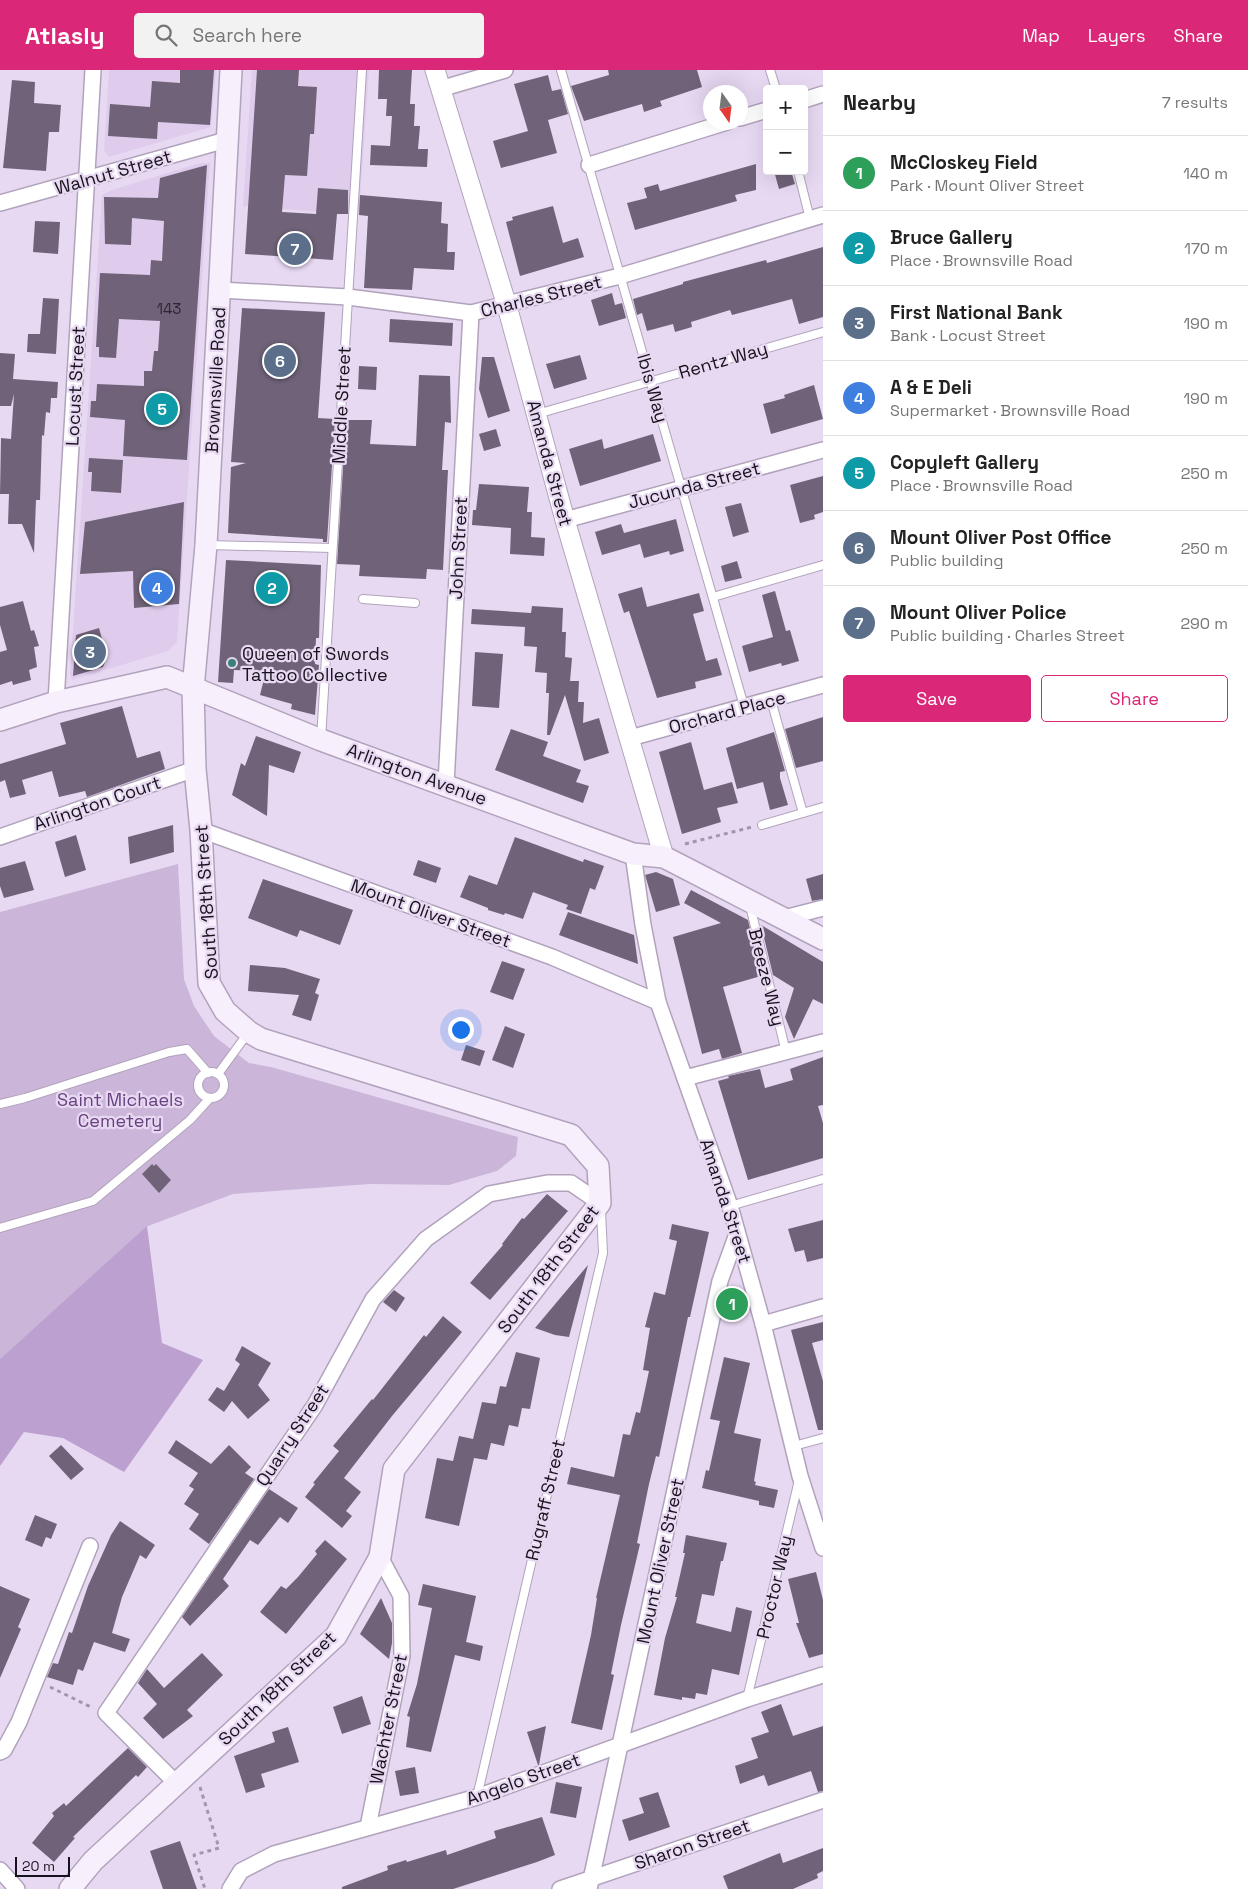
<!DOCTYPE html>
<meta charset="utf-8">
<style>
body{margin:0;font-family:"Space Grotesk",sans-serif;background:#f2f2f2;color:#222}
.controls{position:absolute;right:15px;top:15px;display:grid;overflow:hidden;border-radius:5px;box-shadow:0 5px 20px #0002}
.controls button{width:45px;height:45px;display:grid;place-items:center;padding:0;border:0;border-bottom:1px solid #e0e0e0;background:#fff;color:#222;font:25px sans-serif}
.compass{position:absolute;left:703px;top:15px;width:45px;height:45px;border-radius:50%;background:#fff;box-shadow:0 5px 20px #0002;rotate:166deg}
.scale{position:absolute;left:15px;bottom:12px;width:55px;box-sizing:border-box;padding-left:5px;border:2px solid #17121b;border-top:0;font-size:14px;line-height:18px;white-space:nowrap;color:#17121b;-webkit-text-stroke:4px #e8d9f3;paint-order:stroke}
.you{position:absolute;left:460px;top:959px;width:18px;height:18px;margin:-12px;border:4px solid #fff;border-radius:50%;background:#1a73e8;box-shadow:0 0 0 8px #1a73e833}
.badge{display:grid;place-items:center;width:32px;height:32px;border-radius:50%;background:#db2777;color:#fff;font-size:16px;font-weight:700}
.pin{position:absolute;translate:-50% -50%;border:2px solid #fff;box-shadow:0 1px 5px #0006}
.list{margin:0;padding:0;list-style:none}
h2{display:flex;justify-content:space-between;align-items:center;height:65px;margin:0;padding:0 20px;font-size:21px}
h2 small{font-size:16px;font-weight:400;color:#767676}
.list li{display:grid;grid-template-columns:32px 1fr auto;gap:15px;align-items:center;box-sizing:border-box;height:75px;padding:0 20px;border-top:1px solid #e0e0e0}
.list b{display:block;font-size:19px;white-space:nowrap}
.list p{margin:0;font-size:16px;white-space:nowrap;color:#767676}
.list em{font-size:16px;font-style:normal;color:#767676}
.actions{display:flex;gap:10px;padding:15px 20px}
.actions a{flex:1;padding:11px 0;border:1px solid #db2777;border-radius:5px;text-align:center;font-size:18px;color:#db2777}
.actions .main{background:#db2777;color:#fff}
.icon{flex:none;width:28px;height:28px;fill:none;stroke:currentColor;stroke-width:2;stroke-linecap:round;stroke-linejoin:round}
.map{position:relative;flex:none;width:823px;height:1819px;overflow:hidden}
header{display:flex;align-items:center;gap:30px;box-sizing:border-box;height:70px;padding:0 25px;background:#db2777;color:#fff}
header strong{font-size:24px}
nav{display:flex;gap:28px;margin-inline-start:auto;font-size:18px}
.search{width:350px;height:45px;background:#f2f2f2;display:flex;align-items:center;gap:12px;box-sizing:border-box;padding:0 18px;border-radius:5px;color:#767676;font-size:19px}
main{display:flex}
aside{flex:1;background:#fff}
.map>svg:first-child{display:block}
.built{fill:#dfcced}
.green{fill:#cbb6da}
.forest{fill:#bca0d0}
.building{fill:#706379}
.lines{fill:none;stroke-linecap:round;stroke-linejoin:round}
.service-casing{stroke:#b1a3bc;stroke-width:10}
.minor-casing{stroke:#b1a3bc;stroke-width:18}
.tertiary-casing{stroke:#b1a3bc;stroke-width:21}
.secondary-casing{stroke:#b1a3bc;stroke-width:24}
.path{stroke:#a296ab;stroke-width:3;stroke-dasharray:4 4;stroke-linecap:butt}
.service{stroke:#fff;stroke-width:8}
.minor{stroke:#fff;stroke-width:15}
.tertiary{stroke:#fff;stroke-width:19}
.secondary{stroke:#f8effd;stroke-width:21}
.poi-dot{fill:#3a817b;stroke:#e8d9f3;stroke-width:2}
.labels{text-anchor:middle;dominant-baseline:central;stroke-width:4.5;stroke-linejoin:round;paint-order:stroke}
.number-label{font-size:15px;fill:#2d2632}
.street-label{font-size:18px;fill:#17121b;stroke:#e8d9f3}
.poi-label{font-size:18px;fill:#17121b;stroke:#e8d9f3;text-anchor:start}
.park-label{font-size:18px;fill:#67427f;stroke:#e8d9f3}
</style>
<header>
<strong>Atlasly</strong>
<div class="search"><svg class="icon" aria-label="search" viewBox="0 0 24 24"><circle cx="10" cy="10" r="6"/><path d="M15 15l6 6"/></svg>Search here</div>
<nav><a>Map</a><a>Layers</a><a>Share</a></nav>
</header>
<main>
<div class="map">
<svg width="823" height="1819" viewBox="0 0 823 1819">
<rect width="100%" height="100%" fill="#e8d9f3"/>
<g class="built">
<polygon points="109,0 216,0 211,57 109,87 104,80"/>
<polygon points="252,0 369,0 359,145 243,136"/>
<polygon points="200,93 210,93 177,572 168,581 72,610 70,604 102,125 112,120"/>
</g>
<polygon class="green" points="178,794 184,909 194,936 214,966 249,993 271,997 518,1067 516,1086 497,1101 449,1115 370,1114 233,1124 148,1156 0,1289 0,842"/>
<polygon class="forest" points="147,1156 162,1273 203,1290 124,1402 63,1368 24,1362 0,1396 0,1289"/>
<g class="building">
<polygon points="180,0 214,0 210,55 158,52 157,69 108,66 110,34 150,37 152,11 180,13"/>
<polygon points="257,0 299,0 298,16 317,17 314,64 310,64 307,106 285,105 282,142 316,144 318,118 348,120 348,144 337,144 333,190 245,184"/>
<polygon points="379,0 412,0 410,34 415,34 414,56 420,56 418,79 428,79 427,97 370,95 371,75 390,76 392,46 386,46 387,29 378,29"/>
<polygon points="608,0 697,0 702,17 660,31 662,36 644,42 642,34 584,51 571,16 609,5"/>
<polygon points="548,5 552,21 561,19 568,44 548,50 557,83 501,98 493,71 528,61 514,14"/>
<polygon points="12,10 35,12 34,33 61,35 59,62 49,62 46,101 3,98"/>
<polygon points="756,94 756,120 735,125 737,131 635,160 627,133 647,128 644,118 658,114 660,121"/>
<polygon points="207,95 187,390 123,386 125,350 90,347 91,331 96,331 97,314 144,316 144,301 152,301 154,281 158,281 160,251 119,249 116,288 99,287 99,277 96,277 100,203 150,205 151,190 162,191 164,151 132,148 131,175 105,174 104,127 158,128 160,108"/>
<polygon points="774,101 791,101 795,114 779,119"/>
<polygon points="360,125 442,132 441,153 448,154 447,182 455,182 454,200 414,198 412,220 364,218 368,146 359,145"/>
<polygon points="553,136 563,173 578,168 584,187 520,206 506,152 513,150 512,147"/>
<polygon points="35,151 60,152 58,184 33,182"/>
<polygon points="823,177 823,247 799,254 792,229 732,245 730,240 691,252 692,257 675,262 673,254 647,261 642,243 637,245 633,229 683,214 683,212 698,208 766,190 767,193"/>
<polygon points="612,223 615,235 622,233 626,248 599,256 591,230"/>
<polygon points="43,228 59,229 56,284 27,282 28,264 40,264"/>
<polygon points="242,238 325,242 318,348 335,349 327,472 323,472 323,469 228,463 231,397 246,393 231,392"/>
<polygon points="390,249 453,253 452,276 389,272"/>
<polygon points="0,283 15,284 13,309 58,312 57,328 51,328 50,343 46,342 44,366 42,365 40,430 36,430 34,483 22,454 8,454 9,424 0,424 1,368 11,369 14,324 11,336 0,336"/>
<polygon points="580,285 587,309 554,319 546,294"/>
<polygon points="482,287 494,287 510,341 488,348 479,319"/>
<polygon points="359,296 377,297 376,320 358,319"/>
<polygon points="419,305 450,306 451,353 445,352 442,400 448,400 443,500 427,499 426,509 359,506 360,495 337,494 346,350 372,350 370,374 416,376"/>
<polygon points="814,315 823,349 771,364 763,334 785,328 784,325"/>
<polygon points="496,359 501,376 484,381 479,364"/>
<polygon points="653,364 661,391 580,416 569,379 602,369 604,379"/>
<polygon points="89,388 123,390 121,423 91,421 92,402 88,402"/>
<polygon points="823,406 823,442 814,445 815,449 800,453 790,415"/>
<polygon points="479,414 529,417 527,442 532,442 531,467 545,468 544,486 510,484 511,458 472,455 473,440 476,440"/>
<polygon points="184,432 179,534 134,538 133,501 80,504 85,452"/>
<polygon points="741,433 749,462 733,467 725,437"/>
<polygon points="676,449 684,481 670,485 669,481 644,488 640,474 602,485 595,462 621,454 624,463"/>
<polygon points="226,490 321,495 319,568 316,568 315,594 319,595 315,645 291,639 292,634 260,625 266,601 234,600 233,613 218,612"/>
<polygon points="737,491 742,508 725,512 721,496"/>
<polygon points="642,517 647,537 699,523 704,541 693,544 706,591 717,588 722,605 695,612 696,618 657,628 629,541 624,543 618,524"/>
<polygon points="775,521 786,561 790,560 799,591 782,596 781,593 749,602 742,576 773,567 762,525"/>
<polygon points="23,531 31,561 34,560 39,576 34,577 37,597 29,600 31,610 13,615 12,611 0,615 0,582 7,580 0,555 0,537"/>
<polygon points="532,536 563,538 562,562 566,562 565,587 572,588 570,611 579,611 578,632 584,632 583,653 599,648 609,683 584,691 565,625 550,665 547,665 549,623 546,623 547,603 535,602 537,577 524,576 525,557 471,554 472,539 531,543"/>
<polygon points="99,558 107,587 103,597 73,606 76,565"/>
<polygon points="475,582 503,584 499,638 472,636"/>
<polygon points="122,636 137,688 160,681 165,699 87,727 85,721 59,727 52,701 22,710 26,724 10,728 5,710 0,712 0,694 66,674 60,653"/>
<polygon points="823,647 823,691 796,698 785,659"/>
<polygon points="511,659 548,672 543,686 581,700 576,712 589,716 583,733 495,700"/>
<polygon points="774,662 785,701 780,702 780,708 788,735 770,740 763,712 737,719 726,678"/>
<polygon points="256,666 301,682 294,703 269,695 267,746 232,725 241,693 245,696"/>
<polygon points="691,672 704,720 732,712 738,733 717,738 721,752 682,764 659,682"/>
<polygon points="173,755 174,782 130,794 128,767"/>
<polygon points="76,765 86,800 65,807 55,772"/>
<polygon points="515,767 583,792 584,789 604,796 595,820 590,818 581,844 566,839 568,835 533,822 523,849 505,843 504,845 488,840 488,838 460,827 469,805 497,815"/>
<polygon points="418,790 441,798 436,813 413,805"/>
<polygon points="25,791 34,820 4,828 0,816 0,798"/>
<polygon points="656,802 673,809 680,835 656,842 645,805"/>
<polygon points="823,804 823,829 812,831 806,809"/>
<polygon points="263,809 353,840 340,875 300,860 297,867 248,848"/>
<polygon points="691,820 748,850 761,906 723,917 742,983 722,989 719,979 702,984 673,867 721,853 684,833"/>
<polygon points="568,842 634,865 638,894 559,865"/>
<polygon points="761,855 823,892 823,934 813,929 794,969 785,947 794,918 773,905"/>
<polygon points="502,891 525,899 513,930 490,922"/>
<polygon points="250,895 285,898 320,909 315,923 319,925 311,951 292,945 299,925 248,921"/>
<polygon points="505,956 525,964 513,998 492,990"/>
<polygon points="466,975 485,981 480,996 461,990"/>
<polygon points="823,987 823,1035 818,1036 823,1053 823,1088 748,1110 718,1011 729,1008 728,1006 760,999 765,1018 793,1010 790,999"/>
<polygon points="152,1094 154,1096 156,1094 171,1110 159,1123 142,1104"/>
<polygon points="547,1124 568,1141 490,1230 470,1213 503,1175 502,1174 522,1148 524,1149"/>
<polygon points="823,1150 823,1188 807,1192 804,1180 795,1182 788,1159"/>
<polygon points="672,1154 709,1162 690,1247 688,1247 659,1387 656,1386 649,1414 637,1473 640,1474 621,1555 611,1604 614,1605 602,1660 571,1653 591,1565 597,1528 596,1528 620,1425 567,1414 571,1397 614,1407 623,1364 630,1365 636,1342 640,1343 649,1301 643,1300 650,1258 645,1257 654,1222 665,1225 677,1171 669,1169"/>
<polygon points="588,1195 569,1267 555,1265 535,1258"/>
<polygon points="394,1220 405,1228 396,1242 383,1232"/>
<polygon points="443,1246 462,1262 392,1346 344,1408 361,1422 346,1441 352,1446 342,1458 305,1427 315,1414 313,1413 339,1381 333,1376 372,1329 373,1330 424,1265 426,1267"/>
<polygon points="823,1252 823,1270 812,1273 823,1311 823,1360 818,1360 791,1260"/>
<polygon points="242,1276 271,1293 258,1315 270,1330 248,1349 232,1331 224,1342 208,1330 217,1317 224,1321 240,1294 235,1290"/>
<polygon points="516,1282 540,1288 530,1339 522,1338 518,1357 509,1355 504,1376 491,1373 487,1390 474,1388 459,1456 425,1448 437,1388 453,1391 459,1366 473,1369 482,1332 496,1334 500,1316 506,1317"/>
<polygon points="724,1287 750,1293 734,1363 761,1369 754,1411 756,1412 755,1415 778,1420 774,1438 759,1435 759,1431 702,1418 706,1400 709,1401 720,1351 710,1349"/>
<polygon points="176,1370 211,1394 229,1375 251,1397 245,1403 254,1409 209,1474 189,1459 199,1444 184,1434 194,1419 189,1416 198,1403 168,1383"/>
<polygon points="61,1375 84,1399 71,1410 49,1386"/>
<polygon points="269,1419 298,1438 288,1453 280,1447 258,1475 250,1470 223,1509 229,1516 190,1556 182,1547"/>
<polygon points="35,1445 57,1454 51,1469 46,1467 42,1477 25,1470"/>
<polygon points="120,1451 155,1475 146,1489 140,1485 122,1527 112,1563 130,1569 125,1582 94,1572 83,1601 78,1599 73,1615 47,1607 53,1593 58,1594 69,1562 72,1563 88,1516 111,1465"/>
<polygon points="686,1465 727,1473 723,1491 721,1491 714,1526 702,1524 696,1553 731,1562 736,1537 752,1541 739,1605 712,1599 707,1625 696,1623 695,1629 682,1627 682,1630 654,1625 665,1568 677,1527 675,1527 685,1483 683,1483"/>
<polygon points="325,1470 347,1489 286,1564 260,1542 281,1516 286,1519 298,1507 317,1484 315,1481"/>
<polygon points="816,1502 823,1530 823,1584 809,1588 796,1553 799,1553 788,1509"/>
<polygon points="423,1514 476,1526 466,1572 483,1576 480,1591 455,1585 431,1682 406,1677 410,1647 407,1646 417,1614 432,1538 418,1535"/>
<polygon points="0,1516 30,1529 18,1557 21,1559 0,1608"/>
<polygon points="381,1528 392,1553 392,1573 389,1589 360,1564"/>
<polygon points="202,1583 223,1605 187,1640 193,1646 163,1669 143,1648 157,1634 138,1613 147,1599 164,1618"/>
<polygon points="362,1626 371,1654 342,1664 333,1637"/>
<polygon points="781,1634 793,1666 823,1656 823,1721 818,1722 811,1701 768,1716 764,1705 740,1714 735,1696 758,1688 751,1668 769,1662 761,1642"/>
<polygon points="546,1656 539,1695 538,1695 527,1662"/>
<polygon points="288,1657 299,1692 261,1704 265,1717 246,1723 234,1686 275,1672 272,1662"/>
<polygon points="128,1678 147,1697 138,1707 136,1705 73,1767 75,1768 54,1792 32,1773 54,1746 52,1743 64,1733 66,1736"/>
<polygon points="415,1697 419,1723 400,1726 395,1701"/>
<polygon points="556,1712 582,1717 576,1748 550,1743"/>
<polygon points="658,1722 670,1757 629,1771 622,1750 644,1743 639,1728"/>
<polygon points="542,1747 555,1785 537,1792 453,1819 342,1819 342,1817 388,1800 387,1796 406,1790 407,1792 446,1780 447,1785 496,1768 494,1761"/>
<polygon points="180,1771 197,1819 163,1819 150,1781"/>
<polygon points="823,1778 823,1801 817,1804 818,1808 793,1819 728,1819 723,1806 780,1783 783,1793"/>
</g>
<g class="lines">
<g class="service-casing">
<g id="service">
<polyline points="561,0 744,636"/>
<polyline points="770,0 776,19"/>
<polyline points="798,101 810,149"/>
<polyline points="537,344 823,262"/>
<polyline points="208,475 332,478"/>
<polyline points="713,527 823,495"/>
<polyline points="363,529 415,533"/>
<polyline points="771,630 803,743"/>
<polyline points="321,669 362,0"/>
<polyline points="762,755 823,737"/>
<polyline points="750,836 786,982"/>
<circle cx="211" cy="1015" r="13"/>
<polyline points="218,1004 248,963"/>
<polyline points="0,1034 25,1028 169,982 187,979 208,1003"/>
<polyline points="730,1136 823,1109"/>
<polyline points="0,1158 93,1131 190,1050 210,1028"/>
<polyline points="794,1376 823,1368"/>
<polyline points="747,1629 799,1410"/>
<polyline points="477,1727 603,1183 601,1141"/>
</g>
</g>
<g class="minor-casing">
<g id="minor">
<polyline points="440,19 505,0"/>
<polyline points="804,30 823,24"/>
<polyline points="740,48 767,40"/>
<polyline points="589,95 727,52"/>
<polyline points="0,133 226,70"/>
<polyline points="220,220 348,227 471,243 620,206 823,145"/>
<polyline points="565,450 823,380"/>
<polyline points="56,632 93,0"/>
<polyline points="630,668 823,615"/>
<polyline points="446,714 471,243"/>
<polyline points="201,760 552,887 658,932"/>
<polyline points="0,767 195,699"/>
<polyline points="633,784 643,855 658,932 730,1136 763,1254 800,1406 823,1478"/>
<polyline points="784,848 823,838"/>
<polyline points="685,1008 823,972"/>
<polyline points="763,1254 823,1237"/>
<polyline points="0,1682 4,1680 19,1652 90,1476"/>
<polyline points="176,1713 106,1643 315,1335 373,1229 426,1169 489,1124 547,1113 571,1113 600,1133"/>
<polyline points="368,1757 402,1586 401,1526 380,1487"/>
<polyline points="0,1800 17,1819"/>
<polyline points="230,1819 241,1801 274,1784 477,1727 747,1629 823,1605"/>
<polyline points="560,1819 823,1730"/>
<polyline points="589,1819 720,1211 737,1164"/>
</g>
</g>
<g class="tertiary-casing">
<polyline id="tertiary" points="435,0 507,236 565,450 664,787"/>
</g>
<g class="secondary-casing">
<g id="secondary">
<polyline points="0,650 56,632 167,607 321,670 633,784 664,787 823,869"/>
<polyline points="70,1819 93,1791 336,1566 380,1487 394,1399 600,1133 598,1096 571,1065 261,969 249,962 225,941 209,913 201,760 195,699 193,619 206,475 231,0"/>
</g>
</g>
<g class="path">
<polyline points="685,774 752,757"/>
<polyline points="50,1617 91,1637"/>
<polyline points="200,1717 219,1778 194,1785 205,1819"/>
</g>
<use href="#service" class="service"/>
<use href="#minor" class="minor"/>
<use href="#tertiary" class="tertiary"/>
<use href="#secondary" class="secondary"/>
</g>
<circle class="poi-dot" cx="232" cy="593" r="5"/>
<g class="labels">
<g class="number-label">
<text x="169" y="238">143</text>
</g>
<g class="street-label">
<text transform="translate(113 102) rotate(-16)">Walnut Street</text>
<text transform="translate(541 226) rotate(-14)">Charles Street</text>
<text transform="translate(723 290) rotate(-16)">Rentz Way</text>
<text transform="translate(215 310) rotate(-87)">Brownsville Road</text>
<text transform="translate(75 316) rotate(-87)">Locust Street</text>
<text transform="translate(653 318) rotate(74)">Ibis Way</text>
<text transform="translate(341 335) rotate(-87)">Middle Street</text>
<text transform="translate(550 393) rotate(75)">Amanda Street</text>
<text transform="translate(694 415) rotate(-15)">Jucunda Street</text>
<text transform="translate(458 478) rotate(-87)">John Street</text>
<text transform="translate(727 642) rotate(-15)">Orchard Place</text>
<text transform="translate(417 704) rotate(20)">Arlington Avenue</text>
<text transform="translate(97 733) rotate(-19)">Arlington Court</text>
<text transform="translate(206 832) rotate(-94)">South 18th Street</text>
<text transform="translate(431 843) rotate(20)">Mount Oliver Street</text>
<text transform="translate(767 907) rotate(76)">Breeze Way</text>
<text transform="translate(726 1131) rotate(72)">Amanda Street</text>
<text transform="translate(548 1199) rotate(-53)">South 18th Street</text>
<text transform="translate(292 1365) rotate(-57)">Quarry Street</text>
<text transform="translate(545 1430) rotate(-77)">Rugraff Street</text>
<text transform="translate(660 1491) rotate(-78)">Mount Oliver Street</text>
<text transform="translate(774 1517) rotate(-77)">Proctor Way</text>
<text transform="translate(277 1618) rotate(-44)">South 18th Street</text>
<text transform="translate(388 1649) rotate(-79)">Wachter Street</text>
<text transform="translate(523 1709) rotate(-20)">Angelo Street</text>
<text transform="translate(692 1774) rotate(-19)">Sharon Street</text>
</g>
<g class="poi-label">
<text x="242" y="583">Queen of Swords<tspan x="242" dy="21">Tattoo Collective</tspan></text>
</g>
<g class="park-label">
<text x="120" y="1029">Saint Michaels<tspan x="120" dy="21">Cemetery</tspan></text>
</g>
</g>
</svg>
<div class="controls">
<button>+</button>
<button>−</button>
</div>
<svg class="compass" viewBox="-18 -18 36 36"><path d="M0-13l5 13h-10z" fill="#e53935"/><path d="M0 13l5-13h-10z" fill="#767676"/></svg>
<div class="scale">20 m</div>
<div class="you"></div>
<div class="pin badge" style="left:732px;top:1234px;background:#2e9e5b">1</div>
<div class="pin badge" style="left:272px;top:518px;background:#0f9aa8">2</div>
<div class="pin badge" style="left:90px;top:582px;background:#5c6f8a">3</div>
<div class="pin badge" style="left:157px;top:518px;background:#3f7fe0">4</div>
<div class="pin badge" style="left:162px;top:339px;background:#0f9aa8">5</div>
<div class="pin badge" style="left:280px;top:291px;background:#5c6f8a">6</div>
<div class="pin badge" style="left:295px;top:179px;background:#5c6f8a">7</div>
</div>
<aside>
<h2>Nearby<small>7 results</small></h2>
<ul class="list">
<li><span class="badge" style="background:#2e9e5b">1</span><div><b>McCloskey Field</b><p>Park · Mount Oliver Street</p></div><em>140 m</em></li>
<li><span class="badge" style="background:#0f9aa8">2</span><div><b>Bruce Gallery</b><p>Place · Brownsville Road</p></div><em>170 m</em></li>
<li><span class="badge" style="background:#5c6f8a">3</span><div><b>First National Bank</b><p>Bank · Locust Street</p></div><em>190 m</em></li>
<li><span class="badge" style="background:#3f7fe0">4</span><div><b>A &amp; E Deli</b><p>Supermarket · Brownsville Road</p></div><em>190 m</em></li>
<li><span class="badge" style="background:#0f9aa8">5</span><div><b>Copyleft Gallery</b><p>Place · Brownsville Road</p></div><em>250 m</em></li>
<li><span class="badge" style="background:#5c6f8a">6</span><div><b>Mount Oliver Post Office</b><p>Public building</p></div><em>250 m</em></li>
<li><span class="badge" style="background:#5c6f8a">7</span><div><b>Mount Oliver Police</b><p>Public building · Charles Street</p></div><em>290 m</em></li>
</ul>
<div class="actions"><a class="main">Save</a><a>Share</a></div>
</aside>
</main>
